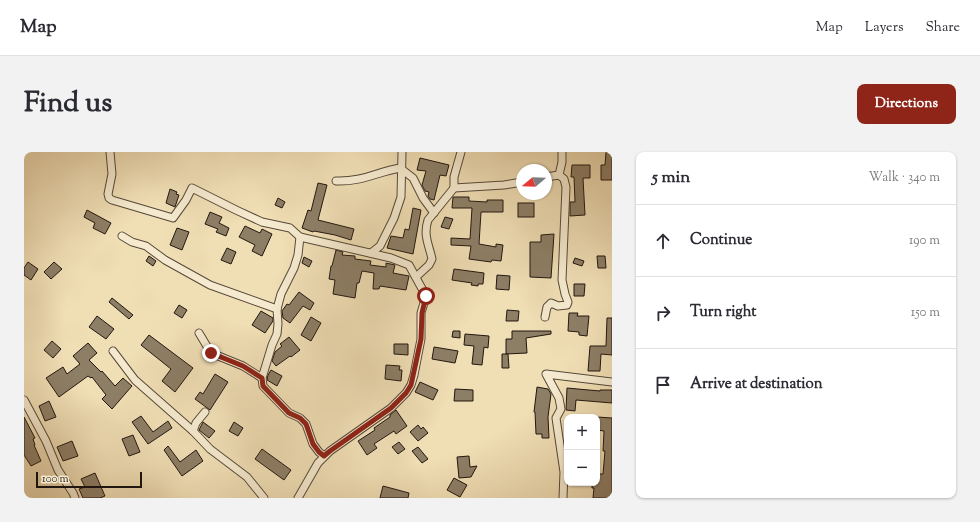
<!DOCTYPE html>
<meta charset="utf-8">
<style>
body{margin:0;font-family:"Sorts Mill Goudy",serif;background:#f2f2f3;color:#2b2b33}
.controls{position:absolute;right:12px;bottom:12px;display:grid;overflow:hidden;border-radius:8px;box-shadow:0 1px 3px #0004}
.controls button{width:36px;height:36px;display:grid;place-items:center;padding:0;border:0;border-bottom:1px solid #e1e1e2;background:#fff;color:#2b2b33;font:20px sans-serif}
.compass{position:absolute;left:492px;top:12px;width:36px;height:36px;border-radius:50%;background:#fff;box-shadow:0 1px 3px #0004;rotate:251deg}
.scale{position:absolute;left:12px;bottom:10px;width:106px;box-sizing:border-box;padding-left:4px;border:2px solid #221710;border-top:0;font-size:11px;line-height:14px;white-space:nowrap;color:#221710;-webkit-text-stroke:3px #f5eacf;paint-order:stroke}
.stop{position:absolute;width:12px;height:12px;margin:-9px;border:3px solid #8f2418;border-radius:50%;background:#fff}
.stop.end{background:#8f2418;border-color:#fff;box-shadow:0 1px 4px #0008}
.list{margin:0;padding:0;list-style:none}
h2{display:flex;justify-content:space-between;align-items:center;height:52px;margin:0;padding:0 16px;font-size:17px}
h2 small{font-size:13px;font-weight:400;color:#7c7c81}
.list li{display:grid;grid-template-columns:26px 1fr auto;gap:12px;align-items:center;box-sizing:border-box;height:72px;padding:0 16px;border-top:1px solid #e1e1e2}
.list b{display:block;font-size:15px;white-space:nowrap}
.list em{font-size:13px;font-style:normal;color:#7c7c81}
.icon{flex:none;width:22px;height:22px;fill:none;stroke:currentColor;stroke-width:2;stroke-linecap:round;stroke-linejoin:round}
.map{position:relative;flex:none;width:588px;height:346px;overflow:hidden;border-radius:8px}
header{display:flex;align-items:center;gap:24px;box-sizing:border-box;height:56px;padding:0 20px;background:#fff;border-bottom:1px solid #e1e1e2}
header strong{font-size:19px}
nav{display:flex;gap:22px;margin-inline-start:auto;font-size:14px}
.intro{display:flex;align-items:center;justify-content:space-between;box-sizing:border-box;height:96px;padding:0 24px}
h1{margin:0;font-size:28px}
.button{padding:10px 18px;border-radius:8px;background:#8f2418;color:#fff;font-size:14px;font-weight:700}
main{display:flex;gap:24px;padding:0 24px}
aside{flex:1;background:#fff;border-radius:8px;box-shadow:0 1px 3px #0004}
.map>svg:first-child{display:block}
.building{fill:#8d7e66;stroke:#221710}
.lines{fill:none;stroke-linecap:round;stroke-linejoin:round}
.street-casing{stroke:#564939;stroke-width:9}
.street{stroke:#f5eacf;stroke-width:7}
.route{stroke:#8f2418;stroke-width:5}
</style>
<header>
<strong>Map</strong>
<nav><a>Map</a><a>Layers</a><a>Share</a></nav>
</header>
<div class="intro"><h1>Find us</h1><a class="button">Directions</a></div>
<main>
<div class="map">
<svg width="588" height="346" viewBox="0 0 588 346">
<rect width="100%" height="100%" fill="#f0deb5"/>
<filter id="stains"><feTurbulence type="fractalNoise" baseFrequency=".005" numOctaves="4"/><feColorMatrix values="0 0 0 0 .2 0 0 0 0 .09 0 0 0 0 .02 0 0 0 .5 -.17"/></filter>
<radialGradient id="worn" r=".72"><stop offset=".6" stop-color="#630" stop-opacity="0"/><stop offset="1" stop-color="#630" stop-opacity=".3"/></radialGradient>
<g class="building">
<polygon points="582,0 588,0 588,28 577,28 577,13 581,13"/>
<polygon points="396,6 425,13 422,24 416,23 410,48 406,47 404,44 405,40 401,39 398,33 402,19 393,18"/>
<polygon points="548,13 566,13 566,26 559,26 561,63 546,64 546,50 551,50 550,25 547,25"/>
<polygon points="294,31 303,33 294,68 330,77 327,88 311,83 290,79 289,80 278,76 284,58 287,59"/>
<polygon points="146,37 153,40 152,42 155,43 151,55 142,51"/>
<polygon points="429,45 445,45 445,49 463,50 463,48 479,48 479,60 457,60 455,92 472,95 472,92 479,93 477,109 468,108 467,110 445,107 447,94 427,93 427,86 446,87 448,56 428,56"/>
<polygon points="254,46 261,50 258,56 251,53"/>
<rect x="494" y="51" width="16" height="14"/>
<polygon points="389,56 397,58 389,102 363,96 367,84 379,86 381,77 385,78"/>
<polygon points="63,58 87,71 81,82 69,76 71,71 60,65"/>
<polygon points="186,60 198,65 195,71 205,76 202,84 192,80 194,77 181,72"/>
<polygon points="421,65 429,67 425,77 417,75"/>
<polygon points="221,74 236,81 238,77 248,82 238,104 228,99 231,93 215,85"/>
<polygon points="153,76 165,80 158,98 146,93"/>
<polygon points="530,82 527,126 506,125 506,90 517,90 517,83"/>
<polygon points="203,96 212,100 207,112 197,108"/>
<polygon points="312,98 319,100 318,103 331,104 331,107 347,109 346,113 362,115 362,111 371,113 369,121 385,124 382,138 356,134 355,137 349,137 350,121 338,119 335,131 333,131 331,146 309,142 311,128 305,127 307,114 308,114"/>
<polygon points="125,104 132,109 129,114 122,109"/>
<polygon points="573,104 581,104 582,116 574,116"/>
<polygon points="280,105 288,109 285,115 278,111"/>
<polygon points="551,106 560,109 558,114 549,111"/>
<polygon points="4,110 14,117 7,128 0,123 0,116"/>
<polygon points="30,110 38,117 27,127 20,120"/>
<polygon points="430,117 460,121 459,132 454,132 454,134 447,133 448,131 428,128"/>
<polygon points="473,123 486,124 485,138 472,137"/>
<polygon points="550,132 561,132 560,144 550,144"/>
<polygon points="275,140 290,151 286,158 279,154 266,171 259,166 258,159 263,152 265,153"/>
<polygon points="88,146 109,163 105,167 85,150"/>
<polygon points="155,153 163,158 158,166 150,161"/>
<polygon points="483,158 495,159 494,169 482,169"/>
<polygon points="237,159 249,166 249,169 241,181 228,173"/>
<polygon points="545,161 554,161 553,164 565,164 563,184 555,183 555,180 544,179"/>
<polygon points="73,164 90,177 82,187 65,175"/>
<polygon points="287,165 297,171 287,189 277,183"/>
<polygon points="583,166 588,166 588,203 577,202 576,219 564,219 566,194 582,194"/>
<polygon points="429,179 436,179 436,186 428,185"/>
<polygon points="488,179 527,179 527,182 502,186 503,201 482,202 482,187 488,187"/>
<polygon points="441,182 465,184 464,196 460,195 458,213 448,212 450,194 440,193"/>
<polygon points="125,183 169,216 151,240 138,229 147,217 117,193"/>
<polygon points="265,185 276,198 267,205 266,204 252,214 248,209 251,200 258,194 256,192"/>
<polygon points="28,189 37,197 29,206 20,198"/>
<polygon points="64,191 73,201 65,208 77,220 78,219 91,234 99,226 108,234 88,257 78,247 82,243 68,225 67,226 64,224 35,245 22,226 39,215 43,222 56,212 49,204"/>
<polygon points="370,192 384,192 384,203 370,202"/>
<polygon points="410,195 434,199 431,211 408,207"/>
<polygon points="478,202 484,202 485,216 478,216"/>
<polygon points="362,213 376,214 375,218 378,218 377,229 361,227"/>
<polygon points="247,218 258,224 253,234 243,228 244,223"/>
<polygon points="191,222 204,230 186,258 171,247 176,240 179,242"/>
<polygon points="396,230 414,238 409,248 391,240"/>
<polygon points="513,235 524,237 527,242 524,265 525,286 518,286 518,282 512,282 511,260 510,260"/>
<polygon points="543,236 576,239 576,238 588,238 588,251 552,248 551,259 542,258"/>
<polygon points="431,237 449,238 449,249 430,249"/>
<polygon points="25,249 32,265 21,269 15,254"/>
<polygon points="372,258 383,274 372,282 370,279 350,292 353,296 343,303 334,289 351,278 350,276 366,265 366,263"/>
<polygon points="117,264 129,280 144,269 148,276 124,292 108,270"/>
<polygon points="0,265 11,286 9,287 11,293 10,293 17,309 7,314 0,303"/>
<polygon points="573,265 588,266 588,346 569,346 570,336 568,336 568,331 573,331 573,322 579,322 581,299 579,299 580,279 573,278"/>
<polygon points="179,270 191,279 185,286 175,278"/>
<polygon points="210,270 219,276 214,284 205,279"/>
<polygon points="394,273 397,277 399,275 404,281 394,289 386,280"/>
<polygon points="109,283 116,300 105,304 98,287"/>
<polygon points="48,289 54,304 39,309 33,295"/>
<polygon points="375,290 381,297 374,302 368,295"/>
<polygon points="144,294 156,310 172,298 179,309 158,324 140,298"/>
<polygon points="394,295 404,307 398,311 388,299"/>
<polygon points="238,297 267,318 260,328 231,307"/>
<polygon points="445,304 446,315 453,314 447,325 435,326 433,305"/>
<polygon points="71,321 81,344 76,346 59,346 55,337 61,335 57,327"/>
<polygon points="430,326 443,333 436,345 423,338"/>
<polygon points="359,334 385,341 384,346 356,346"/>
</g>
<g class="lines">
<g class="street-casing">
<g id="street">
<polyline points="86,0 88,22 84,42 85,46 88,48 149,66 162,48 168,36 212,58 238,70 266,76 276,85 367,106 385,113 402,144 397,161 397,187 390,223 387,233 382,241 367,256 306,299 294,311 274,346"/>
<polyline points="535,23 538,10 538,0"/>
<path d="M 312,29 C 338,30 353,20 376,16 L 389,26 L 399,46 L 410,61"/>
<polyline points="430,36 480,33 498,30"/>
<polyline points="98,84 108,90 122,94 141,108 186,133 253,157"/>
<polyline points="276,85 274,103 270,116 257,142 253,157 254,172 253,182 248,193 238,226 239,234 265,261 276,266 282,272 289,292 295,300 300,304"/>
<polyline points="347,101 356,94 370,66 377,45 378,0"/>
<path d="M 392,125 L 405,113 L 408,107 C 405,93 399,83 404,68 L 430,36 L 430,25 L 437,0"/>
<polyline points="521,165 523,155 527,151 534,154 543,153 544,150 541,142 538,128 542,35 540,27 535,23 522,25"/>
<polyline points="175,181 187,201 219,214 238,226"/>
<polyline points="89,199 111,228 169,279"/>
<polyline points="0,248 22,289 34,318 49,341 51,346"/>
<polyline points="181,260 172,271 169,279 186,297 223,325 240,346"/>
<polyline points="539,346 540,320 532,266 537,257 535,246 522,222 588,230"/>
</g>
</g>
<use href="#street" class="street"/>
</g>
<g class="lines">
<polyline class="route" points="187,201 219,214 238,226 239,234 265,261 276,266 282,272 289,292 295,300 300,304 306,299 367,256 382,241 387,233 397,187 398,161 402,144"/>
</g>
<rect width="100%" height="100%" filter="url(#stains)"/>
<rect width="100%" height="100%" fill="url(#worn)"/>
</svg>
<div class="controls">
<button>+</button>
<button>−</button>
</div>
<svg class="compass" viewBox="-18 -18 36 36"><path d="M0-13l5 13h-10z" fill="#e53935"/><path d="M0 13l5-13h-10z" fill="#7c7c81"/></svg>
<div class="scale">100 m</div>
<div class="stop" style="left:402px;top:144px"></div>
<div class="stop end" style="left:187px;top:201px"></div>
</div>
<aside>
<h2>5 min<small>Walk · 340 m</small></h2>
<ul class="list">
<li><svg class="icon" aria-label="ahead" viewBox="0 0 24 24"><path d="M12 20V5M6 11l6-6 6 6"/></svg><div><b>Continue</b></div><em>190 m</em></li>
<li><svg class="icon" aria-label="right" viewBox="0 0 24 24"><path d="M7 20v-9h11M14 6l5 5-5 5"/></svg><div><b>Turn right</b></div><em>150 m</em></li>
<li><svg class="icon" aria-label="arrive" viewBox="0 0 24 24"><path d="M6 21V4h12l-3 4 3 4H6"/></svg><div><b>Arrive at destination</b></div></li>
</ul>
</aside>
</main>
